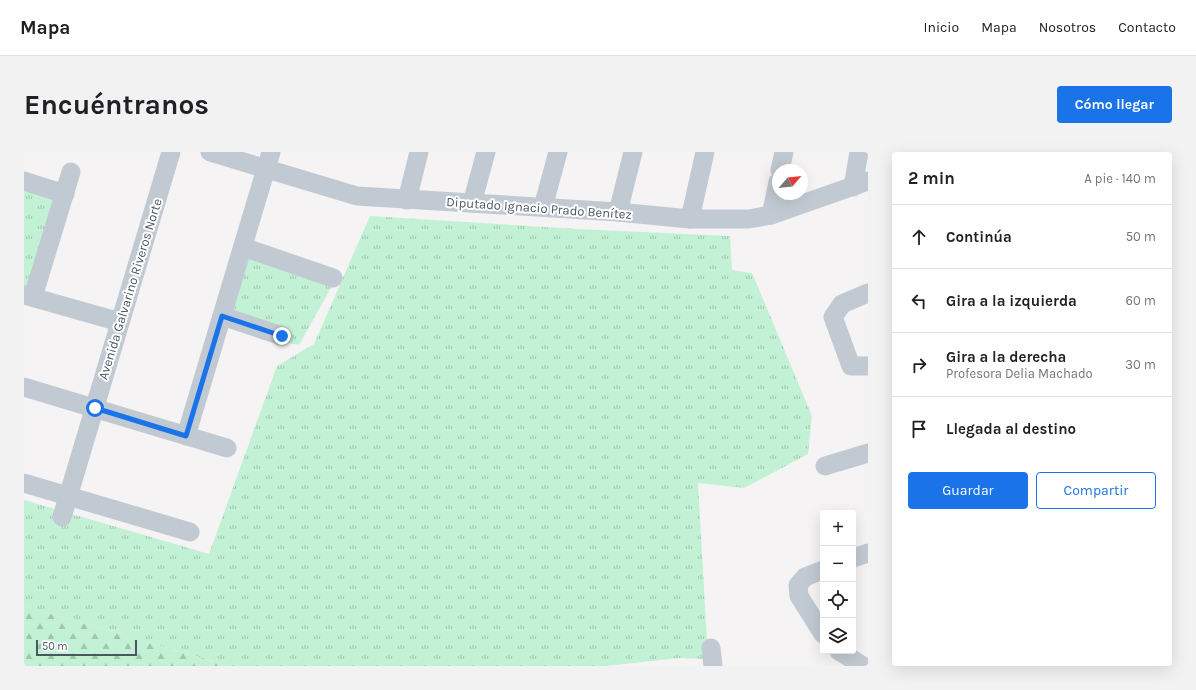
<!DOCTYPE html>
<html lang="es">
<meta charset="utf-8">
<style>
body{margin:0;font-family:Karla,sans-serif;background:#f2f2f2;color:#202124}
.controls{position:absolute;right:12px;bottom:12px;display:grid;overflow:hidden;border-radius:4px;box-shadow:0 4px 16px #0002}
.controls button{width:36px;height:36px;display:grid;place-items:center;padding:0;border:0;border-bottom:1px solid #e0e0e0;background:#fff;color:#202124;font:20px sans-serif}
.compass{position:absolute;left:748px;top:12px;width:36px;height:36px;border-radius:50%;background:#fff;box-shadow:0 4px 16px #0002;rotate:62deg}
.scale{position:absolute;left:12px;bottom:10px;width:101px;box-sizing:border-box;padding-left:4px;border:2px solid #4a5661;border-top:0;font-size:11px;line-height:14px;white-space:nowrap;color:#4a5661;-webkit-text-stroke:3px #fff;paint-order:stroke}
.stop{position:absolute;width:12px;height:12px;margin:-9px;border:3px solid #1a73e8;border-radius:50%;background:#fff}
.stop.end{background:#1a73e8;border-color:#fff;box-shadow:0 1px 4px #0008}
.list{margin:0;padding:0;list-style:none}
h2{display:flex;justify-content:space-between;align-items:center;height:52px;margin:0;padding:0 16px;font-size:17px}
h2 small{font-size:13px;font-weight:400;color:#757577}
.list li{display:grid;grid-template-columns:26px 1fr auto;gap:12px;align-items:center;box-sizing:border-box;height:64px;padding:0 16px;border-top:1px solid #e0e0e0}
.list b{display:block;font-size:15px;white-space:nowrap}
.list p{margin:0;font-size:13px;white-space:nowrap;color:#757577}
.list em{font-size:13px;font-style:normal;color:#757577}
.actions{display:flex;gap:8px;padding:12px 16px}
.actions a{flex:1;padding:9px 0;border:1px solid #1a73e8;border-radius:4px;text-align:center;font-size:14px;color:#1a73e8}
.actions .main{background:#1a73e8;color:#fff}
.icon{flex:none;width:22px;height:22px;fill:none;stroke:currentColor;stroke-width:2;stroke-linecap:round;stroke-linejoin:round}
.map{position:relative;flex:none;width:844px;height:514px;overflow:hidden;border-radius:4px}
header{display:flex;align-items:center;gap:24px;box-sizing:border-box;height:56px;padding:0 20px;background:#fff;border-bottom:1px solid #e0e0e0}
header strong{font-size:19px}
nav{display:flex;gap:22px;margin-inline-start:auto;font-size:14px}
.intro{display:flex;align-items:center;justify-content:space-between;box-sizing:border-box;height:96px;padding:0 24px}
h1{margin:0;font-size:28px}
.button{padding:10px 18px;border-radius:4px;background:#1a73e8;color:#fff;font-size:14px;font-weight:700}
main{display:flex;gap:24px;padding:0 24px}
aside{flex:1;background:#fff;border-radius:4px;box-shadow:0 4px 16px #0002}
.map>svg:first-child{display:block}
.grass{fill:url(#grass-tufts)}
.forest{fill:url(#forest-firs)}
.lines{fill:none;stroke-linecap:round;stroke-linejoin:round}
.minor{stroke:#c1cad2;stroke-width:19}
.route{stroke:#1a73e8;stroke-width:5}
.labels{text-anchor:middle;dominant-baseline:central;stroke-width:4;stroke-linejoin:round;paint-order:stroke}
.street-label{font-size:13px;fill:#4a5661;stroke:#fff}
</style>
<header>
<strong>Mapa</strong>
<nav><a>Inicio</a><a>Mapa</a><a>Nosotros</a><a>Contacto</a></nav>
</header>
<div class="intro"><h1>Encuéntranos</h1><a class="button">Cómo llegar</a></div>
<main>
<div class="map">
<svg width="844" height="514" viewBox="0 0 844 514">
<defs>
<pattern id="grass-tufts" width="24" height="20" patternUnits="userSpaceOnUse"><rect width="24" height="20" fill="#c3f1d5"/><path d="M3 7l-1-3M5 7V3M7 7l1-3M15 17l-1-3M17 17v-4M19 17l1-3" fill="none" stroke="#a0c6b0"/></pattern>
<pattern id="forest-firs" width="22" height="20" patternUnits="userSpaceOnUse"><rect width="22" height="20" fill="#c3f1d5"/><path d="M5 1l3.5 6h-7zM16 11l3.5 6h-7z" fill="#a0c6b0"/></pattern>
</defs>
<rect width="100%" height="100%" fill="#f5f3f3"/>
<g class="grass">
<polygon points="0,35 32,45 4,135 0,134"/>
<polygon points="346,64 553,77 706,84 708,118 728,121 788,264 784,302 720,336 674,331 684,507 655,506 582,514 205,514 0,454 0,348 185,402 253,214 290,192"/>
<polygon points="224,105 309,132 275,193 259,190 207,159"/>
</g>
<polygon class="forest" points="0,454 205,514 0,514"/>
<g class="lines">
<g class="minor">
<polyline points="186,0 333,44 594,60 666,67 725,67 747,63 844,29"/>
<polyline points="756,18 760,0"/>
<polyline points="0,29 41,42"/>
<polyline points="829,35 835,0"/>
<polyline points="383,48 395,0"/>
<polyline points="448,51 462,0"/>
<polyline points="519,55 534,0"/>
<polyline points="594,60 609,0"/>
<polyline points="747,63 754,30"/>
<polyline points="666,67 681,0"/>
<polyline points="219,95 309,126"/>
<polyline points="844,141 818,152 809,165 827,214 844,214"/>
<polyline points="0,143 96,170"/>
<polyline points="9,145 47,20"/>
<polyline points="198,164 258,184"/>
<polyline points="0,235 203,296"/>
<polyline points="162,284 247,0"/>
<polyline points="801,314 844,301"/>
<polyline points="0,331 166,380"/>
<polyline points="38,365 147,0"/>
<polyline points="829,406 844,401"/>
<polyline points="799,418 781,425 774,433 775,444 799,482"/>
<polyline points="687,496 689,514"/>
<polyline points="815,499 839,514"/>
</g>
</g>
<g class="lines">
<polyline class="route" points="71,256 162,284 198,164 258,184"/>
</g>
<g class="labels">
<g class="street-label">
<text transform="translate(515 56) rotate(4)">Diputado Ignacio Prado Benítez</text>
<text transform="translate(106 137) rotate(-73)">Avenida Galvarino Riveros Norte</text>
</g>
</g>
</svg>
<div class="controls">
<button>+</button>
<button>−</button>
<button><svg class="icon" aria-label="locate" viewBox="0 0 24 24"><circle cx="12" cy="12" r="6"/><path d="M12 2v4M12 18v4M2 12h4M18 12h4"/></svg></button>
<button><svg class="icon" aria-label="layers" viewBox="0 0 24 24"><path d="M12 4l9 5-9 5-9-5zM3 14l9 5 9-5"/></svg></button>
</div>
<svg class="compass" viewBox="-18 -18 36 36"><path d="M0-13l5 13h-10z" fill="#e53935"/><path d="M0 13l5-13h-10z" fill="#757577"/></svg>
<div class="scale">50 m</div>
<div class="stop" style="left:71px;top:256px"></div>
<div class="stop end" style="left:258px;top:184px"></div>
</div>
<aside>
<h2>2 min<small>A pie · 140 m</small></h2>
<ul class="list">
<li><svg class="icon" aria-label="ahead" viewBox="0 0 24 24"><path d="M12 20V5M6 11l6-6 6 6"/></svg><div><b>Continúa</b></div><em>50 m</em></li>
<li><svg class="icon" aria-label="left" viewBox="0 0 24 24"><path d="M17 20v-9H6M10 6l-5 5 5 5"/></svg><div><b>Gira a la izquierda</b></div><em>60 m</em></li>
<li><svg class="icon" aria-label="right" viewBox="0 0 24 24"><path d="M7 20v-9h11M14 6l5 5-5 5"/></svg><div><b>Gira a la derecha</b><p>Profesora Delia Machado</p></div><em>30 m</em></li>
<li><svg class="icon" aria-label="arrive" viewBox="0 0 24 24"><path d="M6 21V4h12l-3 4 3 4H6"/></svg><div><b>Llegada al destino</b></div></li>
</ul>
<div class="actions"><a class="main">Guardar</a><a>Compartir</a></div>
</aside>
</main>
